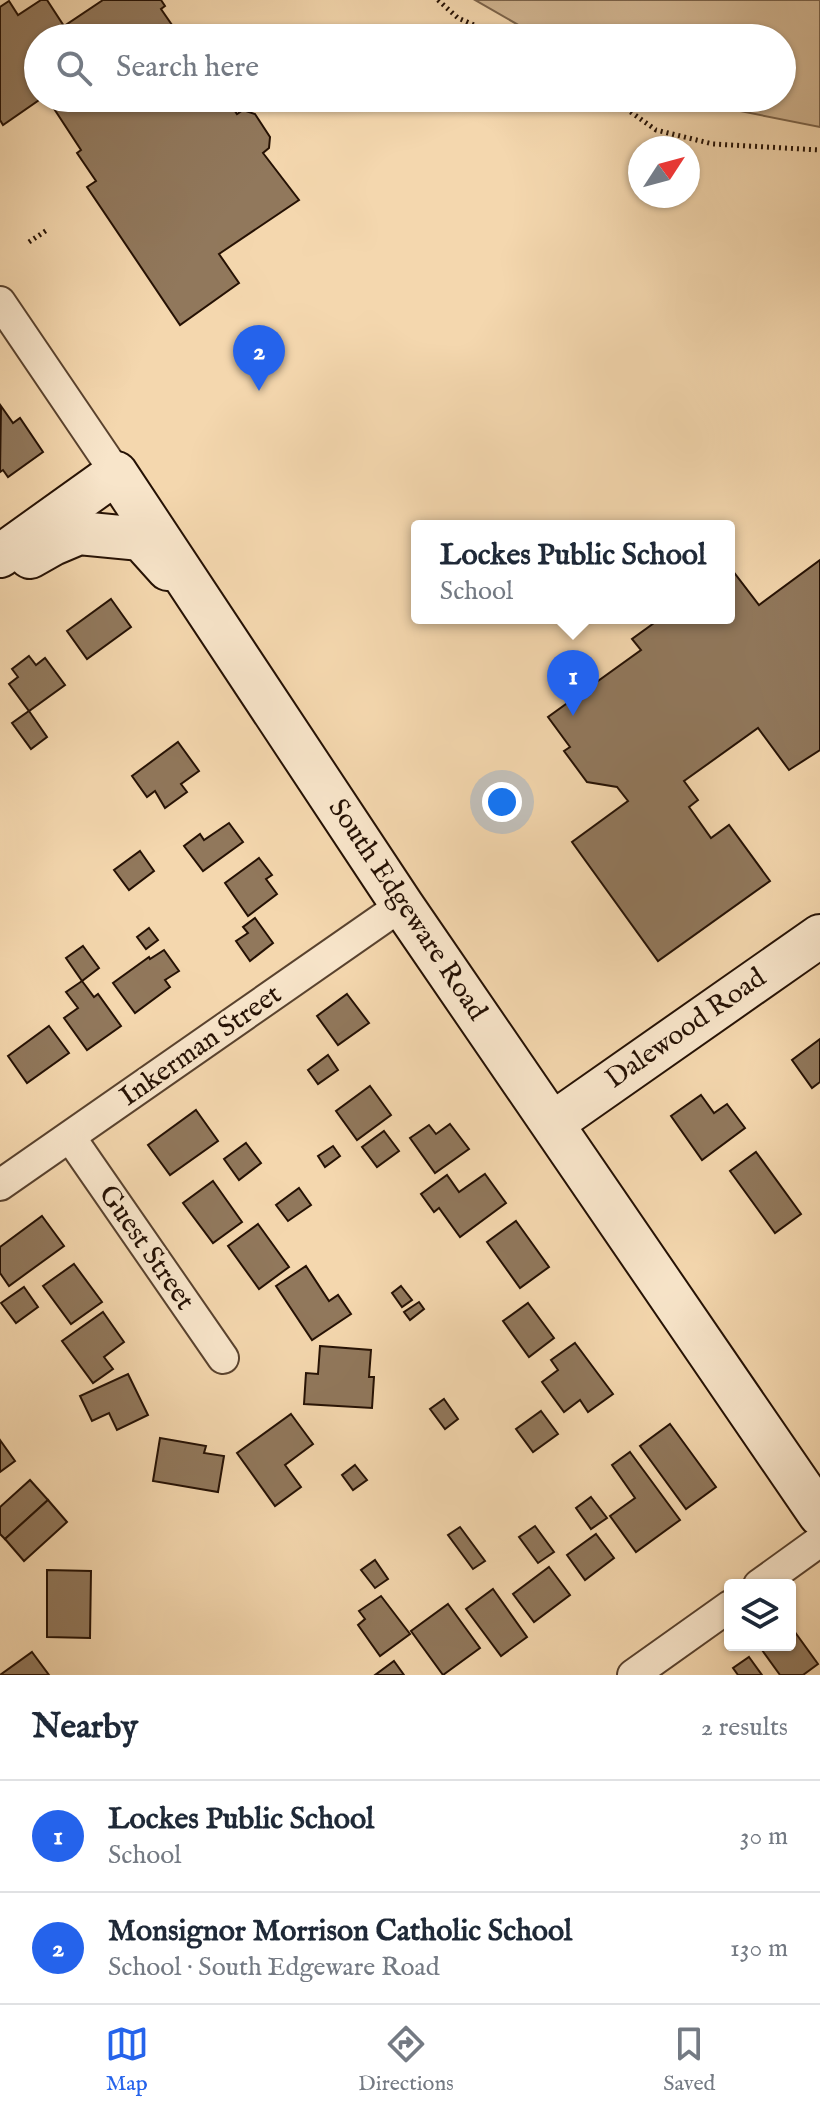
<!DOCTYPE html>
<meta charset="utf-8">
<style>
body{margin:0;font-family:"IM FELL English",serif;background:#f2f2f3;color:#1f2937}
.controls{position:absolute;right:24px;bottom:24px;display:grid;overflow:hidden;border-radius:8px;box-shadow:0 2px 6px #0004}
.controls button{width:72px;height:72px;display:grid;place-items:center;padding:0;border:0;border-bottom:2px solid #e0e1e3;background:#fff;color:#1f2937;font:40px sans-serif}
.compass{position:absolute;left:628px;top:136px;width:72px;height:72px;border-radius:50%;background:#fff;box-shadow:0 2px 6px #0004;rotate:54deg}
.you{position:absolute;left:502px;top:802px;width:28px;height:28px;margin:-20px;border:6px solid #fff;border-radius:50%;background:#1a73e8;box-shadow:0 0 0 12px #1a73e833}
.badge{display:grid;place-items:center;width:52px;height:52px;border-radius:50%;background:#2563eb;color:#fff;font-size:26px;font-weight:700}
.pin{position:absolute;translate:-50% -66px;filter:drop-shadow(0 2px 4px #0008)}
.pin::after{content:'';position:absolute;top:42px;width:28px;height:24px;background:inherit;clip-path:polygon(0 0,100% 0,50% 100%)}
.popup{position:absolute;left:411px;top:520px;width:324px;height:104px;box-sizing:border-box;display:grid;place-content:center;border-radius:8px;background:#fff;filter:drop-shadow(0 2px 6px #0005);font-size:26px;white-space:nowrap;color:#747a83}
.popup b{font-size:30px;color:#1f2937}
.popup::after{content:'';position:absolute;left:50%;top:100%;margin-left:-16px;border:16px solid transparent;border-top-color:#fff}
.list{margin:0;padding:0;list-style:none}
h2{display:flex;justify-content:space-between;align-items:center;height:104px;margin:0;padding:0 32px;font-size:34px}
h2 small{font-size:26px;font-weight:400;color:#747a83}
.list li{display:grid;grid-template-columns:52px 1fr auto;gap:24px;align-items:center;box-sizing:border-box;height:112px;padding:0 32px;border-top:2px solid #e0e1e3}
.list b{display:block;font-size:30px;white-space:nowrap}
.list p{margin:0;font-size:26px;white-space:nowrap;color:#747a83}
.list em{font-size:26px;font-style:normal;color:#747a83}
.icon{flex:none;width:44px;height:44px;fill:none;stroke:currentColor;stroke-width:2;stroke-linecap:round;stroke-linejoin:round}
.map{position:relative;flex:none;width:820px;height:1675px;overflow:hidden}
.search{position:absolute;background:#fff;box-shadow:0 2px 6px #0004;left:24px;right:24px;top:24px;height:88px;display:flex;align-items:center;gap:20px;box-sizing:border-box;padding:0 28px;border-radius:44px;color:#747a83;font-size:30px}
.sheet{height:328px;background:#fff}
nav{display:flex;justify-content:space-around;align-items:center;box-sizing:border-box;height:112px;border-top:2px solid #e0e1e3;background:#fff;font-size:22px;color:#747a83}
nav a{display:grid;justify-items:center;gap:4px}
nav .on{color:#2563eb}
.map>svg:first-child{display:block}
.green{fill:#d1b591;stroke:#7b634a;stroke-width:2}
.building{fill:#91785c;stroke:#251104;stroke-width:2}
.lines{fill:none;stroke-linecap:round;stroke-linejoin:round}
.street-casing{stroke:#59422e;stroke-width:34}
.secondary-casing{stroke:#251104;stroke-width:46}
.path{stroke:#251104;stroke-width:5;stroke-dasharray:2 4;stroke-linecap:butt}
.street{stroke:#f8e5ca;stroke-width:30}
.secondary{stroke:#f8e5ca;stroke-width:42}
.labels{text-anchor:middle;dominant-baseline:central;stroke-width:7;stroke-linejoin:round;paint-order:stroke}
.street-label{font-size:28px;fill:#251104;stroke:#f8e5ca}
</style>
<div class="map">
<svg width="820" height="1675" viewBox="0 0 820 1675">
<rect width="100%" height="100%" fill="#f4d7ae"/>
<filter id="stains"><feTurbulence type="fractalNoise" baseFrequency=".0025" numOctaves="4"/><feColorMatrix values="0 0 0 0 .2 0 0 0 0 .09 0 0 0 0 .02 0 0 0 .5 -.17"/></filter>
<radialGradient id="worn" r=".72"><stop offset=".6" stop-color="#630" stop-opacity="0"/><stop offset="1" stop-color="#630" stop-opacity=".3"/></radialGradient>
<polygon class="green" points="475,0 820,0 820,127 675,98 782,98 782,38 541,38"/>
<g class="building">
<polygon points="41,0 47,0 64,26 103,0 161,0 165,6 161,9 181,38 38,38 38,98 42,98 3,125 0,120 0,7 9,1 18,15"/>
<polygon points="47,98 143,98 147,103 154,98 226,98 237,114 243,110 255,114 270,137 269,148 263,153 299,200 219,254 239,283 180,325 87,187 96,181 77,153 81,150"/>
<polygon points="1,406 13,423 20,418 43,452 8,477 3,470 0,472"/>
<polygon points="820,560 820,750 789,770 758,728 684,781 698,800 689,807 711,838 729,825 770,881 658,961 572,842 628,801 617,787 587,782 564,751 570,747 548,717 641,650 632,639 661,618 729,618 729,566 759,605"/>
<polygon points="111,599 131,627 87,659 67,631"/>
<polygon points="29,656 36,665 45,658 65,685 29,711 9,684 18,677 12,669"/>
<polygon points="29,711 47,737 31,749 12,723"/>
<polygon points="178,742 199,771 181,784 187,792 165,808 155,791 147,797 132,776"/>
<polygon points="229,823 243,842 203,871 184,846 200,834 204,840"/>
<polygon points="140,851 154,871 129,890 114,870"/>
<polygon points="259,858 272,875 266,879 277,894 248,916 225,883"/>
<polygon points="255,918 273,943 250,961 236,941 248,933 243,927"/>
<polygon points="149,928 158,940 146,949 137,937"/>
<polygon points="83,946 99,968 82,981 66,958"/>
<polygon points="164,950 179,971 165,980 170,987 135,1013 113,983 149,957 150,959"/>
<polygon points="82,981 94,997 98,994 121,1026 87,1050 64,1018 78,1008 66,992"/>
<polygon points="347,994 369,1023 338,1045 317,1016"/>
<polygon points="49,1026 69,1053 27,1083 8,1056"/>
<polygon points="820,1039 820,1082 812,1088 792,1060"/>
<polygon points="328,1055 338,1070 318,1084 308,1070"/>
<polygon points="370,1086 391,1115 357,1140 336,1111"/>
<polygon points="701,1095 714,1113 727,1104 745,1128 702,1160 671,1116"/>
<polygon points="196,1110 218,1141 170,1175 148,1145"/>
<polygon points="450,1124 469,1149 435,1173 410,1138 429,1125 436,1134"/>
<polygon points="384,1131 399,1151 377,1167 362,1147"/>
<polygon points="246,1143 261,1163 239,1180 224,1159"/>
<polygon points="333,1146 340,1156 325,1167 318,1156"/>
<polygon points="756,1152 801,1214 775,1233 730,1171"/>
<polygon points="485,1174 506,1203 460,1237 439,1208 434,1212 421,1194 447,1175 459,1192"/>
<polygon points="213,1181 242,1222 213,1243 183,1203"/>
<polygon points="299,1188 311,1205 288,1221 276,1205"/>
<polygon points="42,1216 64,1246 9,1286 0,1273 0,1247"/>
<polygon points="516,1221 549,1267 520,1288 487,1242"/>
<polygon points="258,1224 289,1267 259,1289 228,1246"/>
<polygon points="74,1264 102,1302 71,1324 43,1286"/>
<polygon points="306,1266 329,1301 338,1295 351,1314 312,1340 276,1286"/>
<polygon points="401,1286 412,1300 402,1307 392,1293"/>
<polygon points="24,1287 38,1307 16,1323 1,1303"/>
<polygon points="419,1302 424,1309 410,1320 404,1312"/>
<polygon points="528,1303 554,1338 529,1357 503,1321"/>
<polygon points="103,1312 124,1342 104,1357 113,1369 93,1383 62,1341"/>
<polygon points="575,1343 613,1394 588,1412 580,1400 564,1412 542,1382 558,1370 551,1360"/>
<polygon points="320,1346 371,1350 369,1377 374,1377 372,1408 304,1404 306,1373 318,1374"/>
<polygon points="128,1374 148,1415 117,1430 109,1413 92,1421 80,1396"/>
<polygon points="444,1399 458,1419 445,1429 430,1409"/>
<polygon points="541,1411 558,1434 533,1452 516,1429"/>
<polygon points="291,1414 313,1444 285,1465 301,1487 275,1506 237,1453"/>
<polygon points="670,1424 716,1487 686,1509 640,1446"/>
<polygon points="160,1438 206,1446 204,1453 224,1456 218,1492 153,1481"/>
<polygon points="0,1440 15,1461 0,1472"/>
<polygon points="630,1452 680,1520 636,1552 610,1516 635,1498 612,1465"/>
<polygon points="355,1465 367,1480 353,1490 342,1475"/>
<polygon points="30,1480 48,1500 5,1539 0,1534 0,1507"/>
<polygon points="591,1497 607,1518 591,1529 576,1508"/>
<polygon points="48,1500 67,1522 24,1561 5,1539"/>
<polygon points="535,1526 554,1552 538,1563 519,1537"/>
<polygon points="460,1527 485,1561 473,1569 448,1535"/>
<polygon points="596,1534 614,1558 585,1580 567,1555"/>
<polygon points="375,1560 388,1579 375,1588 361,1570"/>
<polygon points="549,1567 570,1595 534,1622 513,1594"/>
<polygon points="47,1570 91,1571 90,1638 47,1637"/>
<polygon points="493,1589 527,1637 501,1656 466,1609"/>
<polygon points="381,1596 410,1634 380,1656 358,1625 365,1619 359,1611"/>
<polygon points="448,1604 480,1648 443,1675 411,1631"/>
<polygon points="792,1628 818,1664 803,1675 780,1675 762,1650 768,1645 790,1645"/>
<polygon points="32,1652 49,1675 0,1675"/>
<polygon points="749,1657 762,1675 738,1675 733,1668"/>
<polygon points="394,1661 404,1675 375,1675"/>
</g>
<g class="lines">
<g class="street-casing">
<g id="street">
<polyline points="0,302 116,473"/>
<polyline points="70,1137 223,1358"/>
<polyline points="0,1185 402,905"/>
<polyline points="759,1585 820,1541"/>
<polyline points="633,1675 730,1606"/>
</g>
</g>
<g class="secondary-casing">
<g id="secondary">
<polyline points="0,556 116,473 402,905 820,1515"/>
<polyline points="30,557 53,544 79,533 141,539 168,569"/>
<polyline points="553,1123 820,936"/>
</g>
</g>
<g class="path">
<polyline points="438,0 458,18 504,38"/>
<polyline points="611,98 656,130 713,144 820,150"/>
<polyline points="29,242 47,230"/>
</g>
<use href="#street" class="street"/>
<use href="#secondary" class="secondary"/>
</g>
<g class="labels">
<g class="street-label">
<text transform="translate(407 910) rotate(56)">South Edgeware Road</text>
<text transform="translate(686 1029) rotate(-35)">Dalewood Road</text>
<text transform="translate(201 1046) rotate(-35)">Inkerman Street</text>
<text transform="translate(146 1248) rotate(55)">Guest Street</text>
</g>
</g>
<rect width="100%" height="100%" filter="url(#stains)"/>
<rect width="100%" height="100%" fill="url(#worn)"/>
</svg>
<div class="controls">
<button><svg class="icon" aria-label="layers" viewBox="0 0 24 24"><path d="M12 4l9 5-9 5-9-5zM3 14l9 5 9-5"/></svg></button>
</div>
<svg class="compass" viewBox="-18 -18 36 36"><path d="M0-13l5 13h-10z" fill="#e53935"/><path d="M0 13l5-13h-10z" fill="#747a83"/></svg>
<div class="you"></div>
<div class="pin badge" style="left:573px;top:716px">1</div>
<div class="popup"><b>Lockes Public School</b>School</div>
<div class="pin badge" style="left:259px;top:391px">2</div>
<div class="search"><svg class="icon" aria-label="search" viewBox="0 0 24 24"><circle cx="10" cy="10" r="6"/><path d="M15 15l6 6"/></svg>Search here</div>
</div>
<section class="sheet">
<h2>Nearby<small>2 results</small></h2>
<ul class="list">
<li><span class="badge">1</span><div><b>Lockes Public School</b><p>School</p></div><em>30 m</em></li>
<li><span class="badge">2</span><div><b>Monsignor Morrison Catholic School</b><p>School · South Edgeware Road</p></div><em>130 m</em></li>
</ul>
</section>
<nav>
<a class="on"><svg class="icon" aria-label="map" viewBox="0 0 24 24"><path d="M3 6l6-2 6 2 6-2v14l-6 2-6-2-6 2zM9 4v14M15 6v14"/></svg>Map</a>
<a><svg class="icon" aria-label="directions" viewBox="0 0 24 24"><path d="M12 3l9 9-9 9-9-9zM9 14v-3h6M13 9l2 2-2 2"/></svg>Directions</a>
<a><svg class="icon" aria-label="saved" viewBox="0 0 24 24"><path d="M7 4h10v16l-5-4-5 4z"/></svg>Saved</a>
</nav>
